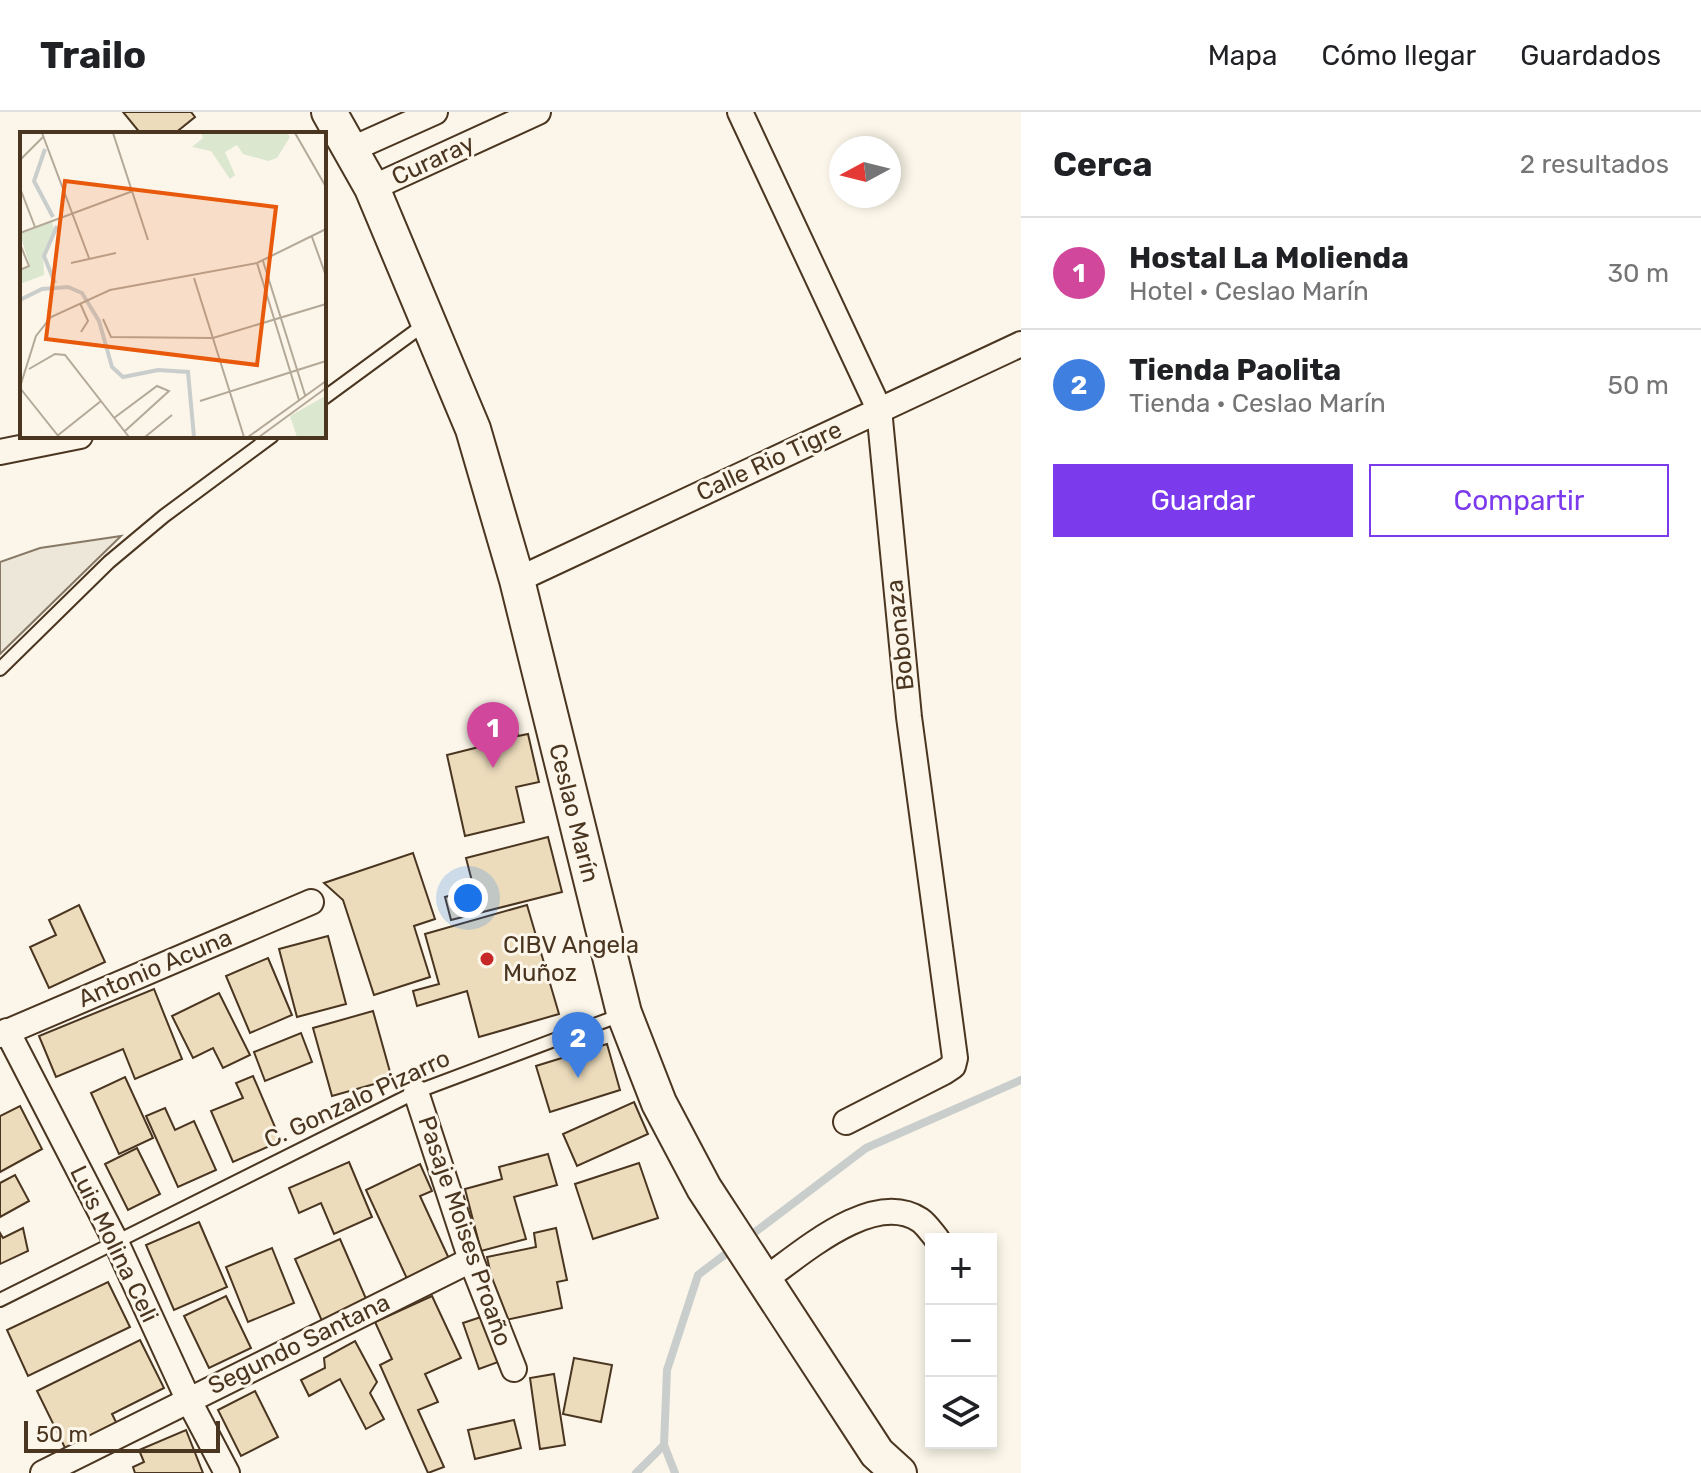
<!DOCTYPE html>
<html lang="es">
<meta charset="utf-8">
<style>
body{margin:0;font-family:Rubik,sans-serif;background:#f6f6f6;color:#202124}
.controls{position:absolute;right:24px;bottom:24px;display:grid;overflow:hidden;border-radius:0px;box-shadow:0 4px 12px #0003}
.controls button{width:72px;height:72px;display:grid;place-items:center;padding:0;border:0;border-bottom:2px solid #e0e0e0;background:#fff;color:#202124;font:40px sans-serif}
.compass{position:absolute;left:829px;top:24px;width:72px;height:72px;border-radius:50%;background:#fff;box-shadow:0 4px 12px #0003;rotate:263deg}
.scale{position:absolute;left:24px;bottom:20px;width:196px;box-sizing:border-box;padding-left:8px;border:4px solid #4a3520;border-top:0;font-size:22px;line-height:28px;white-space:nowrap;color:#4a3520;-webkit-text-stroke:6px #fbf6e9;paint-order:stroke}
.you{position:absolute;left:468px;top:786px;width:28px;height:28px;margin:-20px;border:6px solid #fff;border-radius:50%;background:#1a73e8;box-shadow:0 0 0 12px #1a73e833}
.badge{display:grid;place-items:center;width:52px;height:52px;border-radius:50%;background:#7c3aed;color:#fff;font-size:26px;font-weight:700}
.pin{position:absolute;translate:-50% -66px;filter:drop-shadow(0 2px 4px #0008)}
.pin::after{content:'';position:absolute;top:42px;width:28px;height:24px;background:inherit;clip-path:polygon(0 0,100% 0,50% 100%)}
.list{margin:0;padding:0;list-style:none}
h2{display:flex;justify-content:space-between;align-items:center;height:104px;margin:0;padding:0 32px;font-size:34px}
h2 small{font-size:26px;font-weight:400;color:#757577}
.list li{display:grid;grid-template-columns:52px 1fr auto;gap:24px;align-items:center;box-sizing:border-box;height:112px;padding:0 32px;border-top:2px solid #e0e0e0}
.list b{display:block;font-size:30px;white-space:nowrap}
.list p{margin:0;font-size:26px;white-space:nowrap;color:#757577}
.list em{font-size:26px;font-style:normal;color:#757577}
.actions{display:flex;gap:16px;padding:24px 32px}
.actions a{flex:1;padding:18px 0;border:2px solid #7c3aed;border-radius:0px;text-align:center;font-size:28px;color:#7c3aed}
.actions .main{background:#7c3aed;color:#fff}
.icon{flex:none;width:44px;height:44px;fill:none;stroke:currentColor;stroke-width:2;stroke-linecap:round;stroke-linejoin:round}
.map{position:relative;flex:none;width:1021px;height:1361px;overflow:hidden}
header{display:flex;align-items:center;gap:48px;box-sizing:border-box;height:112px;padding:0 40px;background:#fff;border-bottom:2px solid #e0e0e0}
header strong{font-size:38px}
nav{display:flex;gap:44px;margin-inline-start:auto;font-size:28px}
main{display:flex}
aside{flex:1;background:#fff}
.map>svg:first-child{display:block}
.parking{fill:#ede7d9;stroke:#887966;stroke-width:2}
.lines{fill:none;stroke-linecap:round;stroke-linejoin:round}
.stream{stroke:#c9cecd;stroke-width:8}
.building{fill:#ecdcbc;stroke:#4a3520;stroke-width:2}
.lane-casing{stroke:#4a3520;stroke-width:16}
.street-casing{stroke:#4a3520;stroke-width:28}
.secondary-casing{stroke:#4a3520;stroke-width:38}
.lane{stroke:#fbf6e9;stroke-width:12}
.street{stroke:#fbf6e9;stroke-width:24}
.secondary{stroke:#fbf6e9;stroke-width:34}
.poi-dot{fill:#c62828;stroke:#fbf6e9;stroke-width:3}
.labels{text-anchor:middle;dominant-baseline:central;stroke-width:6;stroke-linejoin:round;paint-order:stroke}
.street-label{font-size:24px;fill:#4a3520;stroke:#fbf6e9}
.poi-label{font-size:24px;fill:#4a3520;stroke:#fbf6e9;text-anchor:start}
.inset-river{fill:none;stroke:#c9cecd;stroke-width:4}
.inset-road{fill:none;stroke:#b4a999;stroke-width:2}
.view{fill:#e8590c;fill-opacity:0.15;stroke:#e8590c;stroke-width:4}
.inset-edge{fill:none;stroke:#4a3520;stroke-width:4}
</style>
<header>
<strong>Trailo</strong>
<nav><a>Mapa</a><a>Cómo llegar</a><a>Guardados</a></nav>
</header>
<main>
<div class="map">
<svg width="1021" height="1361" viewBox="0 0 1021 1361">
<rect width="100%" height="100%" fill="#fbf6e9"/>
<polygon class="parking" points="121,424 0,542 0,450 40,436"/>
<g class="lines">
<g class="stream">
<polyline points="746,1127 866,1036 1021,968"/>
<polyline points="636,1361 664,1333"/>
<polyline points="675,1361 664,1333 667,1258 698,1163 735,1135"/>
</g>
</g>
<g class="building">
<polygon points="123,0 191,0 195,5 174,22 141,22"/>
<polygon points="513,602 518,624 528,622 539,670 516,675 524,710 465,724 447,643 479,635 474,611"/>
<polygon points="548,725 562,780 451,808 445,785 474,777 466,746"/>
<polygon points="413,741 435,807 414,814 430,865 374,883 343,788 324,771"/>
<polygon points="79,793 105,850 49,876 30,835 56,823 49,808"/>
<polygon points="527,793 559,902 479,925 467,879 417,894 413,879 439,872 425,822"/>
<polygon points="328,824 346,892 297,905 279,837"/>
<polygon points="268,846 292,903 250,921 226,864"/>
<polygon points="154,877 182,947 135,967 123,937 56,965 39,924"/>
<polygon points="219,881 250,943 223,956 213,936 193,946 172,904"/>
<polygon points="373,899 392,967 332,984 313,916"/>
<polygon points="301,921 312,950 265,969 254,940"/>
<polygon points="607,932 620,978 550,1000 536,954"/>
<polygon points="253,964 281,1029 233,1050 211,999 243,986 236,971"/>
<polygon points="125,965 153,1026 119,1042 91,981"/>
<polygon points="634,990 648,1022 577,1054 563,1022"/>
<polygon points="20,994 42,1037 0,1060 0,1004"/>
<polygon points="165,996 175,1018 194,1009 216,1058 178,1075 146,1004"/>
<polygon points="137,1036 160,1082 128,1098 105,1052"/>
<polygon points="548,1042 557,1073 514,1085 526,1127 481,1139 465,1077 502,1067 499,1055"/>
<polygon points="349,1050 372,1105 334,1122 321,1091 299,1101 289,1076"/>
<polygon points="639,1051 658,1106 593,1127 575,1072"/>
<polygon points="420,1052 432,1079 420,1084 451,1151 409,1171 366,1078"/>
<polygon points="15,1063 29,1089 0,1105 0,1071"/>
<polygon points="199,1110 227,1175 174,1198 146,1133"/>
<polygon points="23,1116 28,1139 0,1152 0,1121 3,1126"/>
<polygon points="556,1116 567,1168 557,1170 562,1196 501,1209 487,1145 536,1135 534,1121"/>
<polygon points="340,1127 367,1189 322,1209 295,1147"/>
<polygon points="272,1136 294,1191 248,1210 226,1155"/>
<polygon points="108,1170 130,1215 28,1264 7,1218"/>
<polygon points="226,1184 251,1236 209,1256 184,1204"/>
<polygon points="432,1184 461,1246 425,1262 438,1290 418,1298 444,1355 428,1361 380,1253 392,1247 375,1210"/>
<polygon points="484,1204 501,1249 479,1257 463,1211"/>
<polygon points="140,1228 164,1276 112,1302 119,1316 68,1342 37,1279"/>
<polygon points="355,1229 377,1270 370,1281 384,1307 366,1317 340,1267 309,1284 301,1268 325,1256 324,1246"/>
<polygon points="574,1246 612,1253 601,1310 563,1302"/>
<polygon points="554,1262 565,1333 540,1337 530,1266"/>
<polygon points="255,1279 278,1325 241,1344 218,1298"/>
<polygon points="514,1308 521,1336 475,1347 468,1318"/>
<polygon points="186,1318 203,1361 135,1361 133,1355 144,1350 139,1338"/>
</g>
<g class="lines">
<g class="lane-casing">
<g id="lane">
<polyline points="324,286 425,212"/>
<polyline points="0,557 109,450 164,404 272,324"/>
<polyline points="0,1188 416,980 621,903"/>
</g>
</g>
<g class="street-casing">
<g id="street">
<polyline points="740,0 879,297 909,605 955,946 953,954 944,960 846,1010"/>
<polyline points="350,38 435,0"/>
<polyline points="372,76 538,0"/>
<polyline points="0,340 80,324"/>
<polyline points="517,468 1021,232"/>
<polyline points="7,919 115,1128 188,1287 227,1361"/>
<polyline points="0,923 311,790"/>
<polyline points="416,980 471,1148 514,1257"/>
<path d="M 764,1168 C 801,1142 873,1077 920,1108 C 926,1112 932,1121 937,1127"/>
<polyline points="43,1361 471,1148"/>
</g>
</g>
<g class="secondary-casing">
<polyline id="secondary" points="329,0 372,76 473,317 517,468 624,901 659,991 704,1076 877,1341 899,1361"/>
</g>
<use href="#lane" class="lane"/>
<use href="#street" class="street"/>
<use href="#secondary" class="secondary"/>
</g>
<circle class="poi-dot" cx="487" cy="847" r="8"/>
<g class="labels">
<g class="street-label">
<text transform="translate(433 48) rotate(-25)">Curaray</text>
<text transform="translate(769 349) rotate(-25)">Calle Rio Tigre</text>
<text transform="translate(900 523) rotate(-96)">Bobonaza</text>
<text transform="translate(574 701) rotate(76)">Ceslao Marín</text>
<text transform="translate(155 856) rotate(-23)">Antonio Acuna</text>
<text transform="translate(357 987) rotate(-25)">C. Gonzalo Pizarro</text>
<text transform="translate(465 1119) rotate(71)">Pasaje Moises Proaño</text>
<text transform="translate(114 1132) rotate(64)">Luis Molina Celi</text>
<text transform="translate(299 1232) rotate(-26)">Segundo Santana</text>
</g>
<g class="poi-label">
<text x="503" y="833">CIBV Angela<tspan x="503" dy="28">Muñoz</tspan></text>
</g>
</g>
<g transform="translate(20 20)">
<rect width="306" height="306" fill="#fbf6e9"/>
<path d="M 181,1 L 267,1 L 270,5 L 257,26 L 248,29 L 223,22 L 217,13 L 205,20 L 215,43 L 210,47 L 191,19 L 172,15 L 183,6 ZM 32,90 L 34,97 L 23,122 L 24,143 L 0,152 L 0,138 L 10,134 L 0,102 ZM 305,264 L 306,305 L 277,305 L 270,284 Z" fill="#dce7d0"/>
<path class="inset-river" d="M 25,17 L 14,49 L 33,85M 35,151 L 24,124 L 37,94M 0,168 L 22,157 L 48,155 L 62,161 L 79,189 L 92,235 L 103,245 L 138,238 L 168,240 L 174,305"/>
<path class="inset-road" d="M 22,1 L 69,126M 93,1 L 128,108M 275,1 L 306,55M 0,28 L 24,4M 0,56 L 15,95M 0,101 L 113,59M 292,105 L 306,144M 0,112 L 9,134 L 0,138M 243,129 L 285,263M 51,131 L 96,121M 237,131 L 279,268M 174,146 L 224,305M 60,171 L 68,189 L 61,200M 83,187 L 91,205 L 193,206 L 306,172M 9,237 L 35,222 L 45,223 L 109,305M 0,255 L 16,204 L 31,185 L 90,158 L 237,131 L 306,97M 0,256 L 39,305M 180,269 L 306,229M 94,286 L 137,254 L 149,259 L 105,299M 37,304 L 81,269M 125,305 L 152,283M 228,305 L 306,249M 239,305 L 306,256"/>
<path class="view" d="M 45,49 L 256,75 L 237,233 L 26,207 Z"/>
<rect width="306" height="306" class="inset-edge"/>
</g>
</svg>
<div class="controls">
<button>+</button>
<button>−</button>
<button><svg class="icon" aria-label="layers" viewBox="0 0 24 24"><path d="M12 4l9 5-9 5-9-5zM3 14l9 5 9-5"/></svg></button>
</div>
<svg class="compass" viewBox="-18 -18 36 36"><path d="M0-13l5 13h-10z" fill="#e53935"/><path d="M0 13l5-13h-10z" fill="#757577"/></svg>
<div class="scale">50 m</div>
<div class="you"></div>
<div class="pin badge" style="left:493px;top:656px;background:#d1479c">1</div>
<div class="pin badge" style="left:578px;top:966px;background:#3f7fe0">2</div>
</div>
<aside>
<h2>Cerca<small>2 resultados</small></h2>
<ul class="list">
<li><span class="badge" style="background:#d1479c">1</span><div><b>Hostal La Molienda</b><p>Hotel · Ceslao Marín</p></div><em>30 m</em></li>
<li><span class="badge" style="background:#3f7fe0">2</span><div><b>Tienda Paolita</b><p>Tienda · Ceslao Marín</p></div><em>50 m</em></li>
</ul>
<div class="actions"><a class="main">Guardar</a><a>Compartir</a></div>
</aside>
</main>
